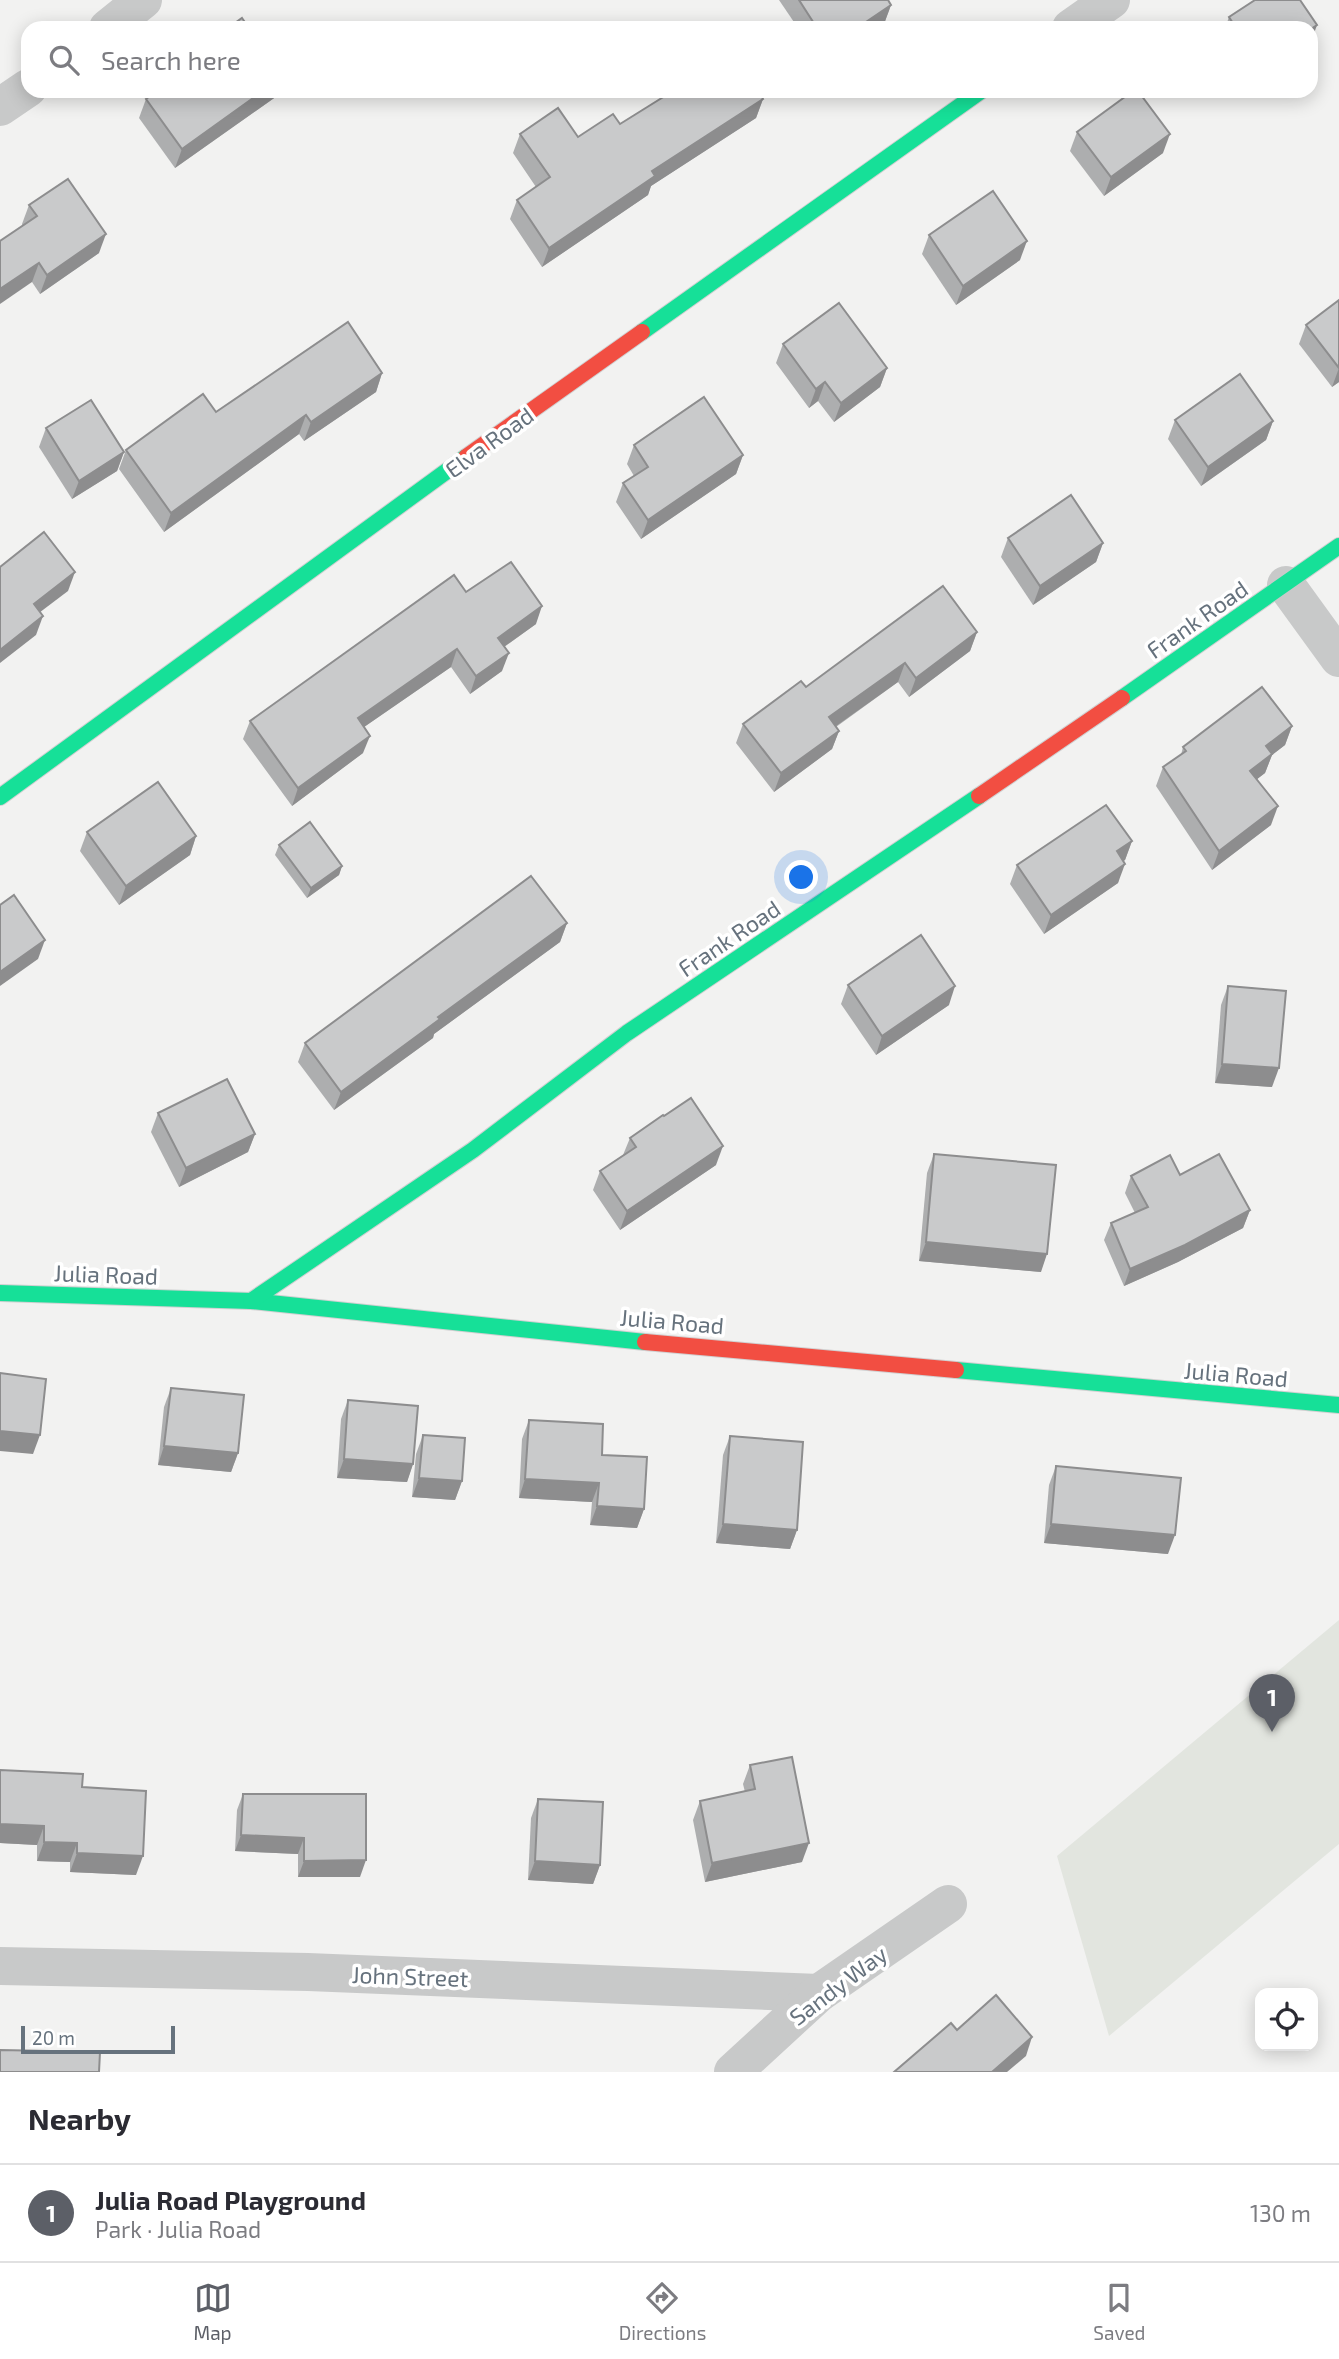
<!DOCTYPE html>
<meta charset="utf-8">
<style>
body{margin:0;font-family:"Exo 2",sans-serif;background:#f2f2f3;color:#2b2b33}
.controls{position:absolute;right:21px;bottom:21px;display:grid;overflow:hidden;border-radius:14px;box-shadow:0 4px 18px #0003}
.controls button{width:63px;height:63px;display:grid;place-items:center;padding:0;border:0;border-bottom:2px solid #e1e1e2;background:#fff;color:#2b2b33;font:35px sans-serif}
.scale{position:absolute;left:21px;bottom:18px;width:154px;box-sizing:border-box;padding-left:7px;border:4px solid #66727d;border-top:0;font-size:19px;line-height:24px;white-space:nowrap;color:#66727d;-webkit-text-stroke:5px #fff;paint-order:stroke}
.you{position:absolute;left:802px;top:878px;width:24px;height:24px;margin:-18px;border:5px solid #fff;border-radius:50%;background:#1a73e8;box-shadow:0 0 0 10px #1a73e833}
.badge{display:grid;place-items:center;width:46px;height:46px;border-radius:50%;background:#5c5f67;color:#fff;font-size:23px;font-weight:700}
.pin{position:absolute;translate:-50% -58px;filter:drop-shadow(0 2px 4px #0008)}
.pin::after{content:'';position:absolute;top:37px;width:24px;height:21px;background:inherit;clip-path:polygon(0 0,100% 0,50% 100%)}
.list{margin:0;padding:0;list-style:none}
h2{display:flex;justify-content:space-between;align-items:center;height:91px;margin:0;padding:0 28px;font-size:30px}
h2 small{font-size:23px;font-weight:400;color:#7c7c81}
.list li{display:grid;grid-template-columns:46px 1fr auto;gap:21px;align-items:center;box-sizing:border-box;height:98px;padding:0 28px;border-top:2px solid #e1e1e2}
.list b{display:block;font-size:26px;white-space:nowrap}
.list p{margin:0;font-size:23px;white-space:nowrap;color:#7c7c81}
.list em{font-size:23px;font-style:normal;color:#7c7c81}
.icon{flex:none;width:38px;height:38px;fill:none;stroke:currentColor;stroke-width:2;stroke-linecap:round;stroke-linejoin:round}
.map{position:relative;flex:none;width:1339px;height:2072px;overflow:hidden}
.search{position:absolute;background:#fff;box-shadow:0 4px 18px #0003;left:21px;right:21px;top:21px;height:77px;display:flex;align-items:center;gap:18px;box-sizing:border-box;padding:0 24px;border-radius:21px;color:#7c7c81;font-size:26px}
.sheet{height:189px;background:#fff}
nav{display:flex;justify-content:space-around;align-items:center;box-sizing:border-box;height:98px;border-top:2px solid #e1e1e2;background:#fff;font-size:19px;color:#7c7c81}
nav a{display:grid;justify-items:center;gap:4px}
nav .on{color:#5c5f67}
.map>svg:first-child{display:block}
.green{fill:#e2e5df}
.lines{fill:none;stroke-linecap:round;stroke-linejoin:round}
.fast-casing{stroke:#d0d0d1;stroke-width:18}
.jam-casing{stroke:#d0d0d1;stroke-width:18}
.street{stroke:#c8c9c9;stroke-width:38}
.fast{stroke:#16e098;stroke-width:16}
.jam{stroke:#f24e42;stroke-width:16}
.wall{fill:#adaeaf}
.shaded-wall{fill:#8d8d8e}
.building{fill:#c9cacb;stroke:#8d8d8e;stroke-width:2}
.labels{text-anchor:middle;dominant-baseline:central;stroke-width:7;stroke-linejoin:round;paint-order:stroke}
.street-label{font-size:23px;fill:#66727d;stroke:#fff}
</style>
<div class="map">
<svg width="1339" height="2072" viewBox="0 0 1339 2072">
<rect width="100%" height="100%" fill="#f2f2f1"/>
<polygon class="green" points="1339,1620 1339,1844 1109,2036 1057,1856"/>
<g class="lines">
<g class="fast-casing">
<g id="fast">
<polyline points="642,332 981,91"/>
<polyline points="1122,698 1339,546"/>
<polyline points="0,797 466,457"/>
<polyline points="0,1293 251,1301 645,1342"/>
<polyline points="251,1301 473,1150 627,1033 979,796"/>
<polyline points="956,1370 1339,1405"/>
</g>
</g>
<g class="jam-casing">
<g id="jam">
<polyline points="466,457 642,332"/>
<polyline points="979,796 1122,698"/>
<polyline points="645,1342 956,1370"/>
</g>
</g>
<g class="street">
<polyline points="108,28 143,0"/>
<polyline points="1071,28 1111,0"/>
<polyline points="0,107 28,88"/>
<polyline points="1286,585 1339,658"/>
<polyline points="0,1966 308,1972 819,1993"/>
<polyline points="733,2072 819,1993 948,1904"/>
</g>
<use href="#fast" class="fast"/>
<use href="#jam" class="jam"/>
</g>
<g class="wall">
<polygon points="779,0 888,0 891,5 884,24 879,28 798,28"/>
<polygon points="1229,17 1311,28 1225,28"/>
<polygon points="157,91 278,91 277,96 175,168 139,118 146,99"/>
<polygon points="671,91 758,91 763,99 756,118 651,186 648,195 542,267 510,219 517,200 536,187 513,153 520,134 578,137 620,124 671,92"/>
<polygon points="1077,132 1163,153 1104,196 1070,151"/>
<polygon points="29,205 99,253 40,294 32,282 22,224"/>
<polygon points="929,235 1020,260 956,305 922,254"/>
<polygon points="1339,300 1339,382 1332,387 1299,344 1306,325"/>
<polygon points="783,344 887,368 880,387 834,422 818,401 809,408 776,363"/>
<polygon points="382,373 376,392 304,441 299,434 164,532 119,469 126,450 216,412"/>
<polygon points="1175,420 1273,421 1266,440 1201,486 1168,439"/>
<polygon points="46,428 124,452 117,471 72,499 39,447"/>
<polygon points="634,445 743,455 736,474 641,539 616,502 623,483 634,476 627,464"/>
<polygon points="1008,538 1103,543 1096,562 1033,605 1001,557"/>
<polygon points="466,592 536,624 504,647 502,671 470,694 451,667 364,727 363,753 292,806 243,739 250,721"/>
<polygon points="977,632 970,651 909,697 898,682 836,727 839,731 832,749 774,792 736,743 743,724 806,687"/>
<polygon points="1292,726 1285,745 1272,755 1265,773 1257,779 1271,825 1212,870 1156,786 1163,767 1181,755 1183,747"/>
<polygon points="87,832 196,836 190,855 119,905 80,851"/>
<polygon points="1132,841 1125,860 1123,861 1118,883 1044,934 1010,884 1017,865"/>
<polygon points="279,845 342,866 339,875 307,898 275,855"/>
<polygon points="567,923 560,942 434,1034 433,1038 334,1110 298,1062 305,1043"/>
<polygon points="848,985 949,1005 876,1055 841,1004"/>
<polygon points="1228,986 1272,1087 1215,1083 1221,1005"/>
<polygon points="158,1113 255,1134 248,1152 179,1187 151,1132"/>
<polygon points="630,1138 716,1165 620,1230 593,1190 600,1171 623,1155"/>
<polygon points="934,1154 1041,1272 919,1261 927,1173"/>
<polygon points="1180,1175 1250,1210 1243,1228 1178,1262 1124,1286 1104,1240 1111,1223 1135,1213 1125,1193 1131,1176"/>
<polygon points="171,1388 238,1453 231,1472 158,1465 164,1407"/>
<polygon points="348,1400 413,1464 407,1482 337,1478 341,1419"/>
<polygon points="529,1420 602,1455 644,1509 637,1528 590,1525 592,1502 519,1498 522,1439"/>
<polygon points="423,1435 462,1481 455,1500 412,1497 416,1454"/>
<polygon points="730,1436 797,1530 790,1549 716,1543 723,1455"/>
<polygon points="1056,1466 1168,1554 1044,1543 1049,1485"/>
<polygon points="750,1765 802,1862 705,1882 693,1820 700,1801 745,1792 743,1784"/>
<polygon points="82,1787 136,1875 70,1872 70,1862 37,1861 37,1845 0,1843"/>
<polygon points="243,1794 360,1877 298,1877 298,1854 235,1851 237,1810"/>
<polygon points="538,1799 600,1865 593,1884 528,1880 531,1818"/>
</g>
<g class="shaded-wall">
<polygon points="891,5 884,24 879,28 857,28"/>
<polygon points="1317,25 1311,42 1311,29"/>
<polygon points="263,91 278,91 277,96 175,168 182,149"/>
<polygon points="763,99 756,118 651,186 648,195 542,267 549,248 652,171"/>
<polygon points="1170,134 1163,153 1104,196 1111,177"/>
<polygon points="106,234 99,253 40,294 47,275"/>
<polygon points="1027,241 1020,260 956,305 963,286"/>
<polygon points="39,263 32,282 0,304 0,289"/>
<polygon points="887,368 880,387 834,422 841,403"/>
<polygon points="1339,368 1339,382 1332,387"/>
<polygon points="382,373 376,392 304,441 311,422"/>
<polygon points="825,382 818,401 809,408 816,389"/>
<polygon points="306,415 299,434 164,532 171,513"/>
<polygon points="1273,421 1266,440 1201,486 1208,467"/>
<polygon points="124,452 117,471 72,499 79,481"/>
<polygon points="743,455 736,474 641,539 648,520"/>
<polygon points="1103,543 1096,562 1033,605 1040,586"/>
<polygon points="75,572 68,591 27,622 34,604"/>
<polygon points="542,606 536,624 491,656 498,638"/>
<polygon points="43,616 36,635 0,663 0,650"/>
<polygon points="977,632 970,651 909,697 916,678"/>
<polygon points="457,649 451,667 351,736 358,718"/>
<polygon points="509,653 502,671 470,694 476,676"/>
<polygon points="905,663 898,682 822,736 829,717"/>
<polygon points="1292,726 1285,745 1272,755 1265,773 1243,790 1250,771 1266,746"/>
<polygon points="839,731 832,749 774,792 781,773"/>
<polygon points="370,736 363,753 292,806 298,788"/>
<polygon points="1278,806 1271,825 1212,870 1219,851"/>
<polygon points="196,836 190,855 119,905 126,886"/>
<polygon points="1132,841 1125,860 1110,870 1117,851"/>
<polygon points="1125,864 1118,883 1044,934 1051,915"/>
<polygon points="342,866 339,875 307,898 311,888"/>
<polygon points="567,923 560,942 434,1034 433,1038 334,1110 341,1092 438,1017"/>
<polygon points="45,940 38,959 0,986 0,972"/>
<polygon points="955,986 949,1005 876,1055 882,1036"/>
<polygon points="1222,1064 1279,1068 1272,1087 1215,1083"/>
<polygon points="255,1134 248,1152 179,1187 186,1168"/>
<polygon points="723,1146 716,1165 620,1230 627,1211"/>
<polygon points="1250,1210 1243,1228 1178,1262 1124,1286 1130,1269"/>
<polygon points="926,1242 1047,1254 1041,1272 919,1261"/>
<polygon points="0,1431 40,1435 33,1454 0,1451"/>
<polygon points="164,1446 238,1453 231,1472 158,1465"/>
<polygon points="344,1459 413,1464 407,1482 337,1478"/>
<polygon points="419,1478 462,1481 455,1500 412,1497"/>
<polygon points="525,1479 599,1483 592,1502 519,1498"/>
<polygon points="597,1506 644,1509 637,1528 590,1525"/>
<polygon points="723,1524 797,1530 790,1549 716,1543"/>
<polygon points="1051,1524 1175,1535 1168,1554 1044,1543"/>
<polygon points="0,1824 44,1826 37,1845 0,1843"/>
<polygon points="241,1835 304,1838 298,1854 235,1851"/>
<polygon points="44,1842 77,1843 70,1862 37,1861"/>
<polygon points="809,1843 802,1862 705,1882 712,1863"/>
<polygon points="77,1853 143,1856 136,1875 70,1872"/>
<polygon points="366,1860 360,1877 298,1877 304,1861"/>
<polygon points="535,1861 600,1865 593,1884 528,1880"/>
<polygon points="1032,2037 1026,2056 1007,2072 992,2072"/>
</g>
<g class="building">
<polygon points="799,0 888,0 891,5 857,28 817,28"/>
<polygon points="1255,0 1300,0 1317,25 1311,29 1311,28 1236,28 1229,17"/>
<polygon points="242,18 249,28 228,28"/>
<polygon points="157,91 263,91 182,149 146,99"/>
<polygon points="673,91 758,91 763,99 652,171 655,176 549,248 517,200 550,177 520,134 558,108 578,137 613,114 620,124"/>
<polygon points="1133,91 1138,91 1170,134 1111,177 1077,132"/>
<polygon points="68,179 106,234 47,275 39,263 0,289 0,241 37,216 29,205"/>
<polygon points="993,191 1027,241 963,286 929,235"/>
<polygon points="1339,300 1339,368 1306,325"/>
<polygon points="839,303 887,368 841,403 825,382 816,389 783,344"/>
<polygon points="348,322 382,373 311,422 306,415 171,513 126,450 203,394 216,412"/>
<polygon points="1240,374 1273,421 1208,467 1175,420"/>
<polygon points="704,397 743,455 648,520 623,483 648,467 634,445"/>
<polygon points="91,400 124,452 79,481 46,428"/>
<polygon points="1071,495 1103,543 1040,586 1008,538"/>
<polygon points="44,532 75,572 34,604 43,616 0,650 0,567"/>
<polygon points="511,562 542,606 498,638 509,653 476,676 457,649 358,718 370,736 298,788 250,721 454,575 466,592"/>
<polygon points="943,586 977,632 916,678 905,663 829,717 839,731 781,773 743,724 801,681 806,687"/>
<polygon points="1262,687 1292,726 1266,746 1272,754 1250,771 1278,806 1219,851 1163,767 1186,751 1183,747"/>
<polygon points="158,782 196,836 126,886 87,832"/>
<polygon points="1106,805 1132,841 1117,851 1125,864 1051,915 1017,865"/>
<polygon points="310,822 342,866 311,888 279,845"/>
<polygon points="531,876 567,923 438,1017 440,1019 341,1092 305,1043"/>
<polygon points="14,895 45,940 0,972 0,905"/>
<polygon points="921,935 955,986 882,1036 848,985"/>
<polygon points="1228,986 1286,991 1279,1068 1222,1064"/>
<polygon points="227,1079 255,1134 186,1168 158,1113"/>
<polygon points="691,1098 723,1146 627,1211 600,1171 636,1147 630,1138 663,1115 664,1116"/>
<polygon points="934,1154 1056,1165 1047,1254 926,1242"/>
<polygon points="1219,1154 1250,1210 1185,1245 1130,1269 1111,1223 1148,1207 1131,1176 1170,1155 1180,1175"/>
<polygon points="0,1373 46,1379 40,1435 0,1431"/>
<polygon points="171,1388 244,1395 238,1453 164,1446"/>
<polygon points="348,1400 418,1406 413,1464 344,1459"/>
<polygon points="529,1420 603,1424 602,1455 647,1457 644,1509 597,1506 599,1483 525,1479"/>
<polygon points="423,1435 465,1438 462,1481 419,1478"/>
<polygon points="730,1436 803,1442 797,1530 723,1524"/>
<polygon points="1056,1466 1181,1478 1175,1535 1051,1524"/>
<polygon points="792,1757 809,1843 712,1863 700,1801 755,1789 750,1765"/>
<polygon points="0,1770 83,1774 82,1787 146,1791 143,1856 77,1853 77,1843 44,1842 44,1826 0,1824"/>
<polygon points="243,1794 366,1794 366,1860 304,1861 304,1838 241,1835"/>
<polygon points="538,1799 603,1802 600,1865 535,1861"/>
<polygon points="996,1995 1032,2037 992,2072 894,2072 951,2023 957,2030"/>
<polygon points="0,2050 100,2052 99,2072 0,2072"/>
</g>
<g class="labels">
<g class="street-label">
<text transform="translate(489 442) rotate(-36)">Elva Road</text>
<text transform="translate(1197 619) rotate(-35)">Frank Road</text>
<text transform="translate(729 938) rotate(-34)">Frank Road</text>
<text transform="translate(106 1274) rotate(2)">Julia Road</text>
<text transform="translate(672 1321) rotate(5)">Julia Road</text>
<text transform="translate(1236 1374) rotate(5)">Julia Road</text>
<text transform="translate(410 1976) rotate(2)">John Street</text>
<text transform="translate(838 1985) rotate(-37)">Sandy Way</text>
</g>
</g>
</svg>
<div class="controls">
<button><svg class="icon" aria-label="locate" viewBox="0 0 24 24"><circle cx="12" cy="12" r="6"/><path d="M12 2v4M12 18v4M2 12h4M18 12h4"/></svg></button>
</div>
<div class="scale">20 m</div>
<div class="you"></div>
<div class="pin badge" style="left:1272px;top:1732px">1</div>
<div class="search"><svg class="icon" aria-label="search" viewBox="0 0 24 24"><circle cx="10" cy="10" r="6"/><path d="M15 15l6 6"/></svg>Search here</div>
</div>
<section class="sheet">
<h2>Nearby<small></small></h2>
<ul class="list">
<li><span class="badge">1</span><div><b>Julia Road Playground</b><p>Park · Julia Road</p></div><em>130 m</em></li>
</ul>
</section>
<nav>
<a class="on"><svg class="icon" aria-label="map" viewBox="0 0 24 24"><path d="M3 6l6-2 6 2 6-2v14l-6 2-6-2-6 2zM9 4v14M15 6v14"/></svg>Map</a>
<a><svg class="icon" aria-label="directions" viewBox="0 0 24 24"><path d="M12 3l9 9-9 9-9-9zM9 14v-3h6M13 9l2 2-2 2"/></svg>Directions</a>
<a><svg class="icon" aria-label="saved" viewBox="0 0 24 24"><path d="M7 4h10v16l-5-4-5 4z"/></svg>Saved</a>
</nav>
